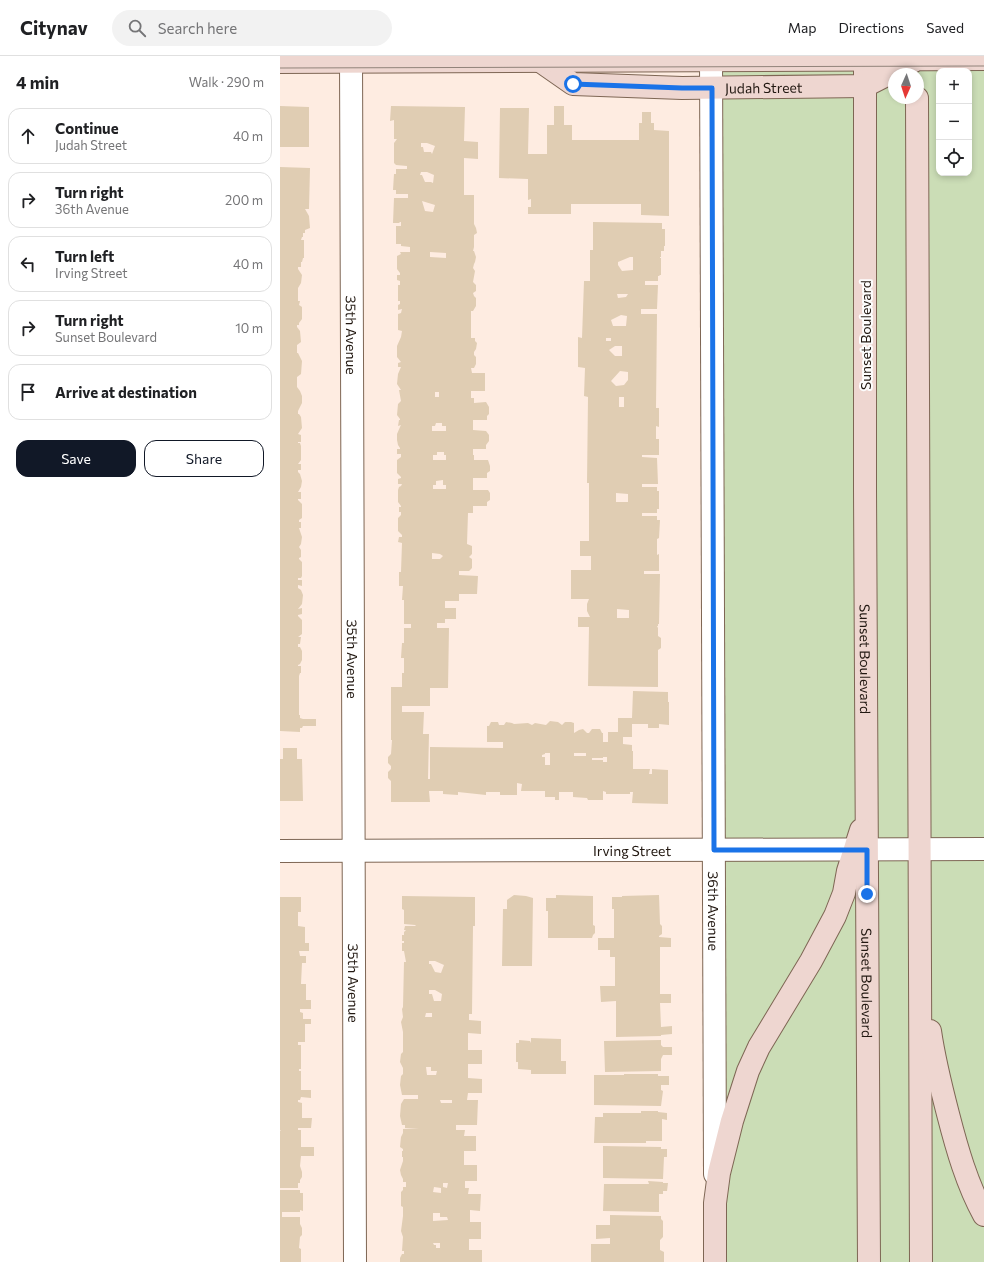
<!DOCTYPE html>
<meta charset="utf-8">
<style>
body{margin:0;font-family:Commissioner,sans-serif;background:#f2f2f2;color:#202124}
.controls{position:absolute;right:12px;top:12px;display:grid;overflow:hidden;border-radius:8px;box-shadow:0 2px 6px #0003}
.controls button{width:36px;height:36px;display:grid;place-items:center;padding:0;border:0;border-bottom:1px solid #e0e0e0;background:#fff;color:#202124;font:20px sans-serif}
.compass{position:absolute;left:608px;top:12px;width:36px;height:36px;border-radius:50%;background:#fff;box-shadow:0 2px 6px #0003;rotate:183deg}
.stop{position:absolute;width:12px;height:12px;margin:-9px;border:3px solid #1a73e8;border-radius:50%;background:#fff}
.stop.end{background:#1a73e8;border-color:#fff;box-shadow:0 1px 4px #0008}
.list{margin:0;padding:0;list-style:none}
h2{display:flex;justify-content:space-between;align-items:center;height:52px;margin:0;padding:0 16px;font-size:17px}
h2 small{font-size:13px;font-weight:400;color:#757577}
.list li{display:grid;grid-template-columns:26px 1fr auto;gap:12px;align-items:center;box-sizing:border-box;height:56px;margin:0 8px 8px;padding:0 8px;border:1px solid #e0e0e0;border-radius:12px}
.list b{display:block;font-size:15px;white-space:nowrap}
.list p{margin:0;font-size:13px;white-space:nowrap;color:#757577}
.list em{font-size:13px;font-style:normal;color:#757577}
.actions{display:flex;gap:8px;padding:12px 16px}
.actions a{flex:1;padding:9px 0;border:1px solid #111827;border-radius:12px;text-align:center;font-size:14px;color:#111827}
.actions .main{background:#111827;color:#fff}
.icon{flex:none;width:22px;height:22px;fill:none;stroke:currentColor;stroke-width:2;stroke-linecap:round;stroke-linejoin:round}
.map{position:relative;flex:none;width:704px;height:1206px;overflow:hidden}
header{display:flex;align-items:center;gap:24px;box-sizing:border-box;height:56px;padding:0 20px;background:#fff;border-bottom:1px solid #e0e0e0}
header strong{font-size:19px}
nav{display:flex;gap:22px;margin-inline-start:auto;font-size:14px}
.search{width:280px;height:36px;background:#f2f2f2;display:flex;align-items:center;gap:10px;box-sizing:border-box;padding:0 14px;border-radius:22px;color:#757577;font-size:15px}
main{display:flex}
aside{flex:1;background:#fff}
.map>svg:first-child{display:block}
.green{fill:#cbddb6;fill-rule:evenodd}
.building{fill:#e0cdb3;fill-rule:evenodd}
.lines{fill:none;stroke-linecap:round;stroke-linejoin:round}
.street-casing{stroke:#7e6654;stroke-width:24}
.secondary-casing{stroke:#7e6654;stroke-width:24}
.street{stroke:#fff;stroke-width:22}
.secondary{stroke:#eed6d0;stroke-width:22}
.tram{stroke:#91837a;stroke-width:1}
.route{stroke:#1a73e8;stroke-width:5}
.labels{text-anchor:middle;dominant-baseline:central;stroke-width:4;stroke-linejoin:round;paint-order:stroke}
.street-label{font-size:14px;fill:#221811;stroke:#fdfdfd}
</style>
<header>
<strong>Citynav</strong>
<div class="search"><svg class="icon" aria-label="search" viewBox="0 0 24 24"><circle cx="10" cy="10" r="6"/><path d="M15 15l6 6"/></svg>Search here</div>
<nav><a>Map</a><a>Directions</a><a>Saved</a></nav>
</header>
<main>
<aside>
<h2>4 min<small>Walk · 290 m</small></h2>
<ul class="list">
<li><svg class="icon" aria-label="ahead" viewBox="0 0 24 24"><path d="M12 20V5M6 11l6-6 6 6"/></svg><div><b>Continue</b><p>Judah Street</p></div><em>40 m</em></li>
<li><svg class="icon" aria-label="right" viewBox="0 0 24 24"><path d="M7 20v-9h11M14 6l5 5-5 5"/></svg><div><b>Turn right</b><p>36th Avenue</p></div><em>200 m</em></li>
<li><svg class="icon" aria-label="left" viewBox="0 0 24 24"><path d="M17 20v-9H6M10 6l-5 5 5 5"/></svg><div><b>Turn left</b><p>Irving Street</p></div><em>40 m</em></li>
<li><svg class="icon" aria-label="right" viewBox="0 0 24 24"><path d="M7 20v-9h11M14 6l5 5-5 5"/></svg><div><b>Turn right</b><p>Sunset Boulevard</p></div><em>10 m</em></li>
<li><svg class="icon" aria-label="arrive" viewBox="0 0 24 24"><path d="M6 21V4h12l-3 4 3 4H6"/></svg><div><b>Arrive at destination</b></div></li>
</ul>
<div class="actions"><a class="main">Save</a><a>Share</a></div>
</aside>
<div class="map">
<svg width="704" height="1206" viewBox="0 0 704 1206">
<rect width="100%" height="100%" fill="#feece1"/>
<path class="green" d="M 431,0 L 704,0 L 704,1206 L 435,1206 ZM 659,15 L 689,15 L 689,117 L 659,117 ZM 614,18 L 638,18 L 638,42 L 614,42 Z"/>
<g class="building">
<polygon points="0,50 29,51 29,91 0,91"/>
<path d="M 111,50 L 185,51 L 184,85 L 198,86 L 198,103 L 184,102 L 184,139 L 194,139 L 194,168 L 196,172 L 197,177 L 194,179 L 194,191 L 193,195 L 194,195 L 196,201 L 195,206 L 194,208 L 193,212 L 195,215 L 193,226 L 196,229 L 196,235 L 193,237 L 194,240 L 196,242 L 196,250 L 193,255 L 191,255 L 191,282 L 195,282 L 195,285 L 197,287 L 196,293 L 194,296 L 194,299 L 196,301 L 196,308 L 194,312 L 191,312 L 192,317 L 205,317 L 205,335 L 191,335 L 191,342 L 194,342 L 194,347 L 206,346 L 209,351 L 209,358 L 207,360 L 207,364 L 193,364 L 193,374 L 206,375 L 209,379 L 209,385 L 206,389 L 206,393 L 193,393 L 193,399 L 194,399 L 194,404 L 208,404 L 210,410 L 210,415 L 207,417 L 207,422 L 193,422 L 193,434 L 208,434 L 210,437 L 210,444 L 207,446 L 207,450 L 193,450 L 193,457 L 188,457 L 187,488 L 192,490 L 192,498 L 189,501 L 192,503 L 192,512 L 189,515 L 179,515 L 179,519 L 198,520 L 197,538 L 179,538 L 179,545 L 165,545 L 165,552 L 176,552 L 176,563 L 165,563 L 165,567 L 157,567 L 157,572 L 169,572 L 168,632 L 150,632 L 150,650 L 122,650 L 122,656 L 144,656 L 143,678 L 149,678 L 148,723 L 150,723 L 150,691 L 223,692 L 223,686 L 207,686 L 207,670 L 209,670 L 211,666 L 218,666 L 219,669 L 224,669 L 226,666 L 232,667 L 234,668 L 248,667 L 252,669 L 255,667 L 266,669 L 270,665 L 278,666 L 282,669 L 285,666 L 291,666 L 294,667 L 294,677 L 299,674 L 303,673 L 307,677 L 309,677 L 312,673 L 320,673 L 322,677 L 323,677 L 323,686 L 328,686 L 328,676 L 338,676 L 338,662 L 352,662 L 353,635 L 388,636 L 388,646 L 389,646 L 389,669 L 379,668 L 379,672 L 368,672 L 368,668 L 352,668 L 352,681 L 343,681 L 343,688 L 352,689 L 352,695 L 353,695 L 353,713 L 370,713 L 369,718 L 372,718 L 372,713 L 388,714 L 388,748 L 352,747 L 353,736 L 350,736 L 350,738 L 326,738 L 326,736 L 323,735 L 323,744 L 308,744 L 307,742 L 293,741 L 293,736 L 279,736 L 279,744 L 275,744 L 275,741 L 265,741 L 265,735 L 241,735 L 242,728 L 237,727 L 237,739 L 220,739 L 220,736 L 206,736 L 206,739 L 178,736 L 178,739 L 163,738 L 163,735 L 149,735 L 150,746 L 111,746 L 111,725 L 108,722 L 108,716 L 111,713 L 111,710 L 108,707 L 108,701 L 111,698 L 112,684 L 111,684 L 111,631 L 122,631 L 122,617 L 124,617 L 124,602 L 121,602 L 122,587 L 124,587 L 124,572 L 131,572 L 131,568 L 124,568 L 124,544 L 122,544 L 123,530 L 119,530 L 119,516 L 121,516 L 122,487 L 118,486 L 119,481 L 122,481 L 122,479 L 118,475 L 118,462 L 121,459 L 121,456 L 119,456 L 119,451 L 121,451 L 121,450 L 118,446 L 118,434 L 119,431 L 121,430 L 122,428 L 118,428 L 118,423 L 121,422 L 121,421 L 117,417 L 117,404 L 121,401 L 121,398 L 117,398 L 117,393 L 120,393 L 120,392 L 118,389 L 117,384 L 117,378 L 120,371 L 121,369 L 118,370 L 119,364 L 120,364 L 120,363 L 117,359 L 118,348 L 121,345 L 119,334 L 121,334 L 117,328 L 118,318 L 121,311 L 118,311 L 118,307 L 121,306 L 117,301 L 117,290 L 121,281 L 122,275 L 118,274 L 118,258 L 121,257 L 122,253 L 118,254 L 118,249 L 120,248 L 120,245 L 118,245 L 118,229 L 120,229 L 120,225 L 117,224 L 117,219 L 120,219 L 120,217 L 117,213 L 117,200 L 121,198 L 120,196 L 130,196 L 130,191 L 121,190 L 121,188 L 116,188 L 116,170 L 121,170 L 121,166 L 120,166 L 119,167 L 113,167 L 114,142 L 128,142 L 128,138 L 116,138 L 116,134 L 113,134 L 114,118 L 116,118 L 116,113 L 127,113 L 127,110 L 116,109 L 114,107 L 114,87 L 117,83 L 114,83 L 114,64 L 110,65 ZM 141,87 L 147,87 L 155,90 L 152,98 L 151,96 L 144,96 L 143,91 L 141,91 ZM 141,116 L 147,116 L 154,119 L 153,127 L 151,126 L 145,126 L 142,119 L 140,119 ZM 142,145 L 155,149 L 153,156 L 145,155 ZM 150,196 L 166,197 L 166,202 L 150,201 ZM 155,336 L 159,336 L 159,341 L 155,341 ZM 156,367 L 162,367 L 162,370 L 166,370 L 166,375 L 152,375 L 152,370 L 155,370 ZM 157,396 L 164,396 L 164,399 L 166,399 L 166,404 L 153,404 L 153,399 L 157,399 ZM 163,424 L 163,429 L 166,429 L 166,433 L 153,433 L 153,429 L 156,429 L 156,425 ZM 152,497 L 160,498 L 163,500 L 160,503 L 152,503 ZM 265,697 L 270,697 L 270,709 L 265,709 L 265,701 L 262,701 L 262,699 L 265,698 ZM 294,697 L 306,697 L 306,700 L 294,700 ZM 323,701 L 327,701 L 327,706 L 323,706 L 323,704 L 312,704 L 312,702 L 323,702 Z"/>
<polygon points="274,50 284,50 284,69 292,69 292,84 359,84 359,67 362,67 362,56 371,56 371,67 374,67 374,74 389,75 389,160 361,159 361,148 291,148 291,158 248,158 248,151 251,151 251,143 248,144 248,123 219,122 220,52 249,52 248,98 267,98 267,69 274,69"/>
<polygon points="0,111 30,112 29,153 25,153 29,160 30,172 25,174 25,177 23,177 23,181 22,181 21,184 24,184 24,202 23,202 22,206 21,206 21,211 18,211 18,213 22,219 21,227 18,232 18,245 20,245 19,249 22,251 22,263 19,267 19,269 17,269 17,271 20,275 21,286 17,289 17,297 18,297 22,305 21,318 17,321 17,331 20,335 22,340 22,347 18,355 18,358 19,358 21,361 22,372 18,378 21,379 21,386 18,386 18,387 20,387 21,390 21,404 18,408 21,408 21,414 18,414 18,416 20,418 22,425 21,431 18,436 21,436 21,443 18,443 18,444 22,448 22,462 19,464 19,466 21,466 21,472 19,472 22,481 21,488 19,491 21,494 21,501 19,502 19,503 22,506 22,520 21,522 18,522 18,524 22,524 22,530 18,529 18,532 21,534 23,539 22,548 18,553 22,552 22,558 18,559 18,560 22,564 22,578 18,581 21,581 20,588 18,588 18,591 20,591 22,595 22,604 20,608 18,609 18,610 21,610 21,617 20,617 19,620 19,659 20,659 20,662 23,663 36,663 36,670 23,670 22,672 20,672 20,676 0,675"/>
<path d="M 313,166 L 382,167 L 382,173 L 385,173 L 385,190 L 384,190 L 384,195 L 381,195 L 381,201 L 380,201 L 380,202 L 381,202 L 381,219 L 379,219 L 380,220 L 378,220 L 378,225 L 365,225 L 365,229 L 378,229 L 377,253 L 361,253 L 361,258 L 377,258 L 376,352 L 379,352 L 379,371 L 376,370 L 376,383 L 379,383 L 379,399 L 362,399 L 362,401 L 377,402 L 378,428 L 362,428 L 362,431 L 377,431 L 377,435 L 379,435 L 379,453 L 377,453 L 377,457 L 362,457 L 362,460 L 377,460 L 377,464 L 380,464 L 379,482 L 377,483 L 377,499 L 379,498 L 379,515 L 364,515 L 364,518 L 380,518 L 379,568 L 378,568 L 378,570 L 377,570 L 378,572 L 378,580 L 381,582 L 381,592 L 378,594 L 378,631 L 308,630 L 309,571 L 298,571 L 298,561 L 310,561 L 307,555 L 307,548 L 309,543 L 291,543 L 291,514 L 311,514 L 311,500 L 300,500 L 300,485 L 309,485 L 309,427 L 307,427 L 308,341 L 304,340 L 305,312 L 298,311 L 298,281 L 302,282 L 304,225 L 310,225 L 310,194 L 313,194 ZM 350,201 L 353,201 L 353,214 L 342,215 L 338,209 L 338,206 ZM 337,238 L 348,238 L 346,241 L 338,242 ZM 341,259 L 347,260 L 346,270 L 333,270 L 331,264 ZM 326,282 L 331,282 L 331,285 L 326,285 ZM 335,290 L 342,290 L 342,300 L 335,300 L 329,294 ZM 340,315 L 348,316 L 348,324 L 344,329 L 336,330 L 331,325 ZM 339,341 L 344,341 L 344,351 L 339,351 ZM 336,437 L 348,438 L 348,446 L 336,446 ZM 337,553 L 349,554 L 349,562 L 337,562 Z"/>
<polygon points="3,692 17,692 17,703 22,703 23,745 0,745 0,703 3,703"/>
<polygon points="234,839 246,840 253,842 252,910 222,910 223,853 227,853 227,844"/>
<polygon points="276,839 313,840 313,869 315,870 315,877 313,879 312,882 268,882 268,855 266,855 266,842 276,842"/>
<polygon points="379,839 380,868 382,870 382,878 379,880 379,881 391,882 391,891 380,891 380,938 391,938 391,947 380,947 381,971 392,970 392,978 381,979 381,980 336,981 336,945 321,946 320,930 335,930 335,901 330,901 330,894 318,894 318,882 334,882 334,853 332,853 332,841 342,841 342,840"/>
<path d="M 122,840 L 195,841 L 195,870 L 193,870 L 192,958 L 189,958 L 189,964 L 201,965 L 201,978 L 188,977 L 188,994 L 202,994 L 202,1008 L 188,1008 L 188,1022 L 202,1023 L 202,1037 L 188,1037 L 187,1044 L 198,1044 L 197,1069 L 176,1069 L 176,1074 L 185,1074 L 184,1080 L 196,1080 L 196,1095 L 184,1095 L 184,1109 L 197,1109 L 197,1125 L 185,1125 L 185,1132 L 189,1132 L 188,1138 L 201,1138 L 200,1155 L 190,1154 L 190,1166 L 201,1166 L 201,1183 L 189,1183 L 189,1194 L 202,1194 L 202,1206 L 120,1206 L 120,1202 L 122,1198 L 124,1198 L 124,1195 L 122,1195 L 123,1181 L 121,1175 L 123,1160 L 123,1151 L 121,1150 L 121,1136 L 123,1134 L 123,1131 L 126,1131 L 126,1126 L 123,1126 L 123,1123 L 121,1119 L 120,1114 L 123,1105 L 123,1101 L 122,1101 L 122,1095 L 123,1095 L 123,1093 L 120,1091 L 121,1081 L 123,1077 L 123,1073 L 139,1072 L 125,1072 L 125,1069 L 122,1069 L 120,1060 L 121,1048 L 124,1043 L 138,1043 L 138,1039 L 122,1039 L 120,1029 L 121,1020 L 123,1018 L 123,1012 L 120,1006 L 121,998 L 123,996 L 123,976 L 121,966 L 123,961 L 122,953 L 123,951 L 124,906 L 126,906 L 124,895 L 122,895 L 122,887 L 124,887 L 124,885 L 122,885 L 122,879 L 124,879 L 124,876 L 126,874 L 124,874 L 125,870 L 136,870 L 135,869 L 124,868 L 124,854 L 122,853 ZM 149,905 L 155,905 L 164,909 L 161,917 L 155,916 L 151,908 L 149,908 ZM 149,934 L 155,934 L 162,938 L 161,945 L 154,945 L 152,938 L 149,938 ZM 146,957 L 152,957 L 152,961 L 145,961 ZM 146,1011 L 151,1011 L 151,1015 L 157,1015 L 156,1019 L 147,1019 ZM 160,1044 L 172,1044 L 172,1047 L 161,1047 ZM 163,1127 L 168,1127 L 167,1132 L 163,1131 ZM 154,1131 L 161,1132 L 161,1137 L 153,1136 ZM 153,1157 L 160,1157 L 160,1161 L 167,1161 L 168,1164 L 153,1165 ZM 153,1187 L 160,1187 L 160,1192 L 156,1192 L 156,1189 L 154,1189 Z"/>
<polygon points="0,841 21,841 21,856 18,856 18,870 25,871 25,887 29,887 29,895 19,895 20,900 26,900 26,907 22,907 21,928 26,928 26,944 31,944 31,953 20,953 20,956 23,957 23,963 31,963 31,968 25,968 25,986 18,986 18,989 21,989 21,1013 19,1013 19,1015 21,1015 21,1034 31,1034 31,1042 21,1041 20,1044 18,1044 18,1046 22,1047 22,1062 32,1062 31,1072 18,1072 18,1074 21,1074 21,1091 34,1091 34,1100 21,1100 20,1110 22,1116 22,1121 20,1124 20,1127 18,1127 18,1132 0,1132 0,1075 1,1074 0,1074"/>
<polygon points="251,982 281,983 281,1005 286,1005 286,1018 251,1018 251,1014 238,1013 238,1006 236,1006 236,987 239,987 239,984 250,985 251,987"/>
<polygon points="381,984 381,989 383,991 392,991 392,999 383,999 381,1003 381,1015 325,1016 324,985"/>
<polygon points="344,1018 378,1018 378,1020 389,1020 389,1029 381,1029 381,1034 383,1035 381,1050 314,1049 314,1019 344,1019"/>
<polygon points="361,1055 378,1055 378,1056 387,1057 387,1064 382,1063 382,1085 366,1085 366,1087 314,1087 315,1061 323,1061 323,1057 361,1057"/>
<polygon points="323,1090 381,1091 381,1093 387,1093 387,1101 384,1101 383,1123 323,1122"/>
<polygon points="368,1125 383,1126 383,1127 388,1127 387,1135 383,1135 383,1138 379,1138 379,1156 323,1155 324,1128 369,1128"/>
<polygon points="0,1134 20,1134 20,1137 23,1137 23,1155 20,1154 20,1156 2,1156 2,1161 20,1161 20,1168 22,1172 22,1179 20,1181 19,1192 21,1193 21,1206 0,1206"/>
<polygon points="330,1159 381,1160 381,1163 383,1165 383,1181 380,1184 380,1194 384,1196 384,1206 311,1206 311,1188 330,1188 330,1182 316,1183 316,1169 330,1169"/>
</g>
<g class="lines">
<g class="street-casing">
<g id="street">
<path id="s1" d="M 71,0 L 75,1206"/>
<path id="s2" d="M 431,0 L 435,1118"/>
<path id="s3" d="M 0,795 L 704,793"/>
</g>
</g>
<g class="secondary-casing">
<g id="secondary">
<path id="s4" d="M 585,0 L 585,434 L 589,1206"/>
<path id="s5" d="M 260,5 L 293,28 L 402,32 L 585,30 L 632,6"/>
<polyline points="0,6 704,3"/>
<polyline points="637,42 641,1206"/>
<path d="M 650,975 C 654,1003 661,1031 668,1058 C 677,1093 687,1128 704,1159"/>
<polyline points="435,1206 435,1147 439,1117 452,1065 468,1015 479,991 531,905 555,860 564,837 568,815 581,774"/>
</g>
</g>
<use href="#street" class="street"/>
<use href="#secondary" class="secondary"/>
<polyline class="tram" points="0,12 704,10"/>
</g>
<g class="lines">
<polyline class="route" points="293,28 402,32 432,32 434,794 587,794 587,838"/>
</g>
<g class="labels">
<g class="street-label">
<text stroke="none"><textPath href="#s5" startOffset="231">Judah Street</textPath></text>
<text stroke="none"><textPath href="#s1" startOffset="279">35th Avenue</textPath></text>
<text transform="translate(585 279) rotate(-90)">Sunset Boulevard</text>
<text stroke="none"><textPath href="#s1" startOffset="603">35th Avenue</textPath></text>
<text stroke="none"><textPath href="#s4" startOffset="603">Sunset Boulevard</textPath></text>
<text stroke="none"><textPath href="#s3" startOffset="352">Irving Street</textPath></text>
<text stroke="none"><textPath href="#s2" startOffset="855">36th Avenue</textPath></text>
<text stroke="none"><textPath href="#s1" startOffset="927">35th Avenue</textPath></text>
<text stroke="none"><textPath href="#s4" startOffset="927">Sunset Boulevard</textPath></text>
</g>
</g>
</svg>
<div class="controls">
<button>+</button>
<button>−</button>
<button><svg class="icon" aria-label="locate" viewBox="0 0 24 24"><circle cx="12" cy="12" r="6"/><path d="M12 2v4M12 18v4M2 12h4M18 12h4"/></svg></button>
</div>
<svg class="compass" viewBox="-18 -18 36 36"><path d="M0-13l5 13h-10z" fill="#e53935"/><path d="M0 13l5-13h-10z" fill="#757577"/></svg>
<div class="stop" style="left:293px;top:28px"></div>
<div class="stop end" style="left:587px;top:838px"></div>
</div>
</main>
